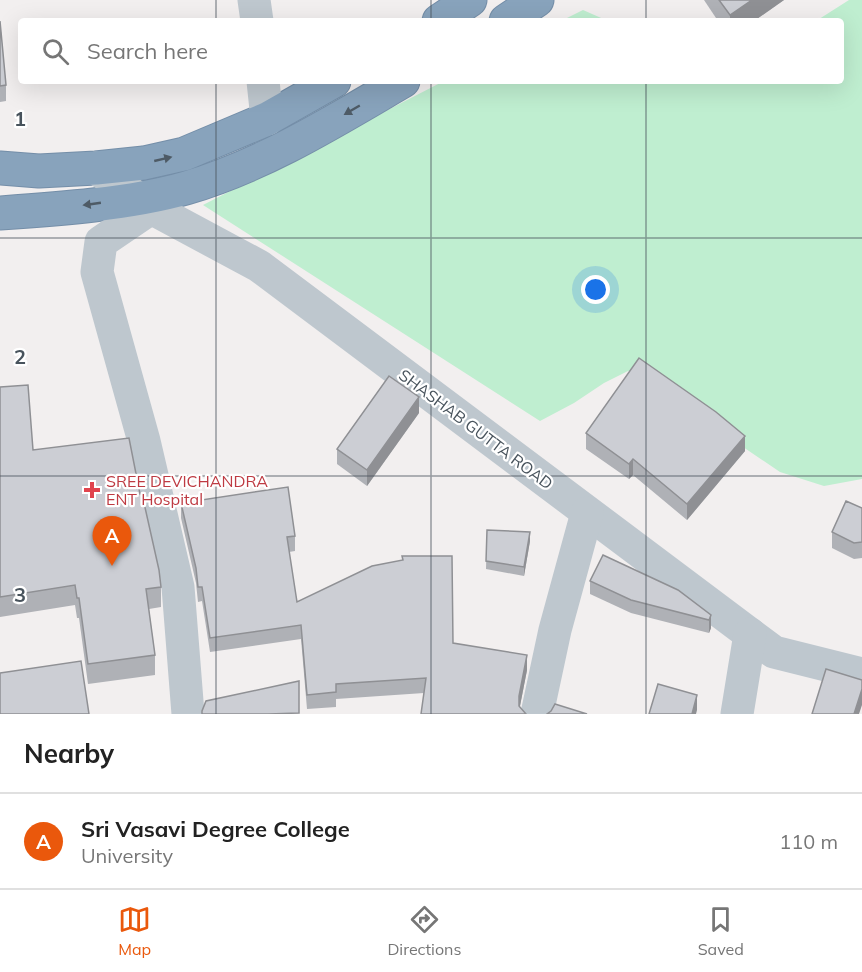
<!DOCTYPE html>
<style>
body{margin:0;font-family:Mulish,sans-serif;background:#f6f6f6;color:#222}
.you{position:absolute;left:596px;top:290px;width:21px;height:21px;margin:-15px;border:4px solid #fff;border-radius:50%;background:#1a73e8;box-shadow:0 0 0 9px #1a73e833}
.badge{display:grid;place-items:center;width:39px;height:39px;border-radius:50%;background:#ea580c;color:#fff;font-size:20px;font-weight:700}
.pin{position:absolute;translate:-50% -50px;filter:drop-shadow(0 2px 3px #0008)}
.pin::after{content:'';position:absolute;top:32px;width:21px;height:18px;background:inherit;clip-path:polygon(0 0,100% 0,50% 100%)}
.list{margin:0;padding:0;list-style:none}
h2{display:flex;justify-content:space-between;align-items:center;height:78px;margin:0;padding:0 24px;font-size:26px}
h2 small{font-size:20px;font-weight:400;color:#767676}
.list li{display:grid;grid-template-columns:39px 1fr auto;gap:18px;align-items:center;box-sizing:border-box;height:96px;padding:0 24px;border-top:2px solid #e0e0e0}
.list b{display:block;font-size:22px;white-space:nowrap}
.list p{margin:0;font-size:20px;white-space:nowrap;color:#767676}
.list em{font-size:20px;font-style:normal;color:#767676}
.icon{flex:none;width:33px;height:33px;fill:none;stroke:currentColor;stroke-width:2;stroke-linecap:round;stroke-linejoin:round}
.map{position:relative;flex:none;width:862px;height:714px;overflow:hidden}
.search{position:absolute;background:#fff;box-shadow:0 6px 24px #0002;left:18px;right:18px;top:18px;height:66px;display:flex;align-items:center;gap:15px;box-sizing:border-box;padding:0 21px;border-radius:6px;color:#767676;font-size:22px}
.sheet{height:174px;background:#fff}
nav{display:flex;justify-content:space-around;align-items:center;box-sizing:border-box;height:84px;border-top:2px solid #e0e0e0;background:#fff;font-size:16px;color:#767676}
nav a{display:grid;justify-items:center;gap:3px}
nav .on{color:#ea580c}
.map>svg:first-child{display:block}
.green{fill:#bfeed0}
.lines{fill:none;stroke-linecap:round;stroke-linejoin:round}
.highway-casing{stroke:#748ea8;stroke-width:35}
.minor{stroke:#bec7ce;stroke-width:33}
.highway{stroke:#88a3bc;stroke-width:33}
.wall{fill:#afb1b6}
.shaded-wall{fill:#8f9094}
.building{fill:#ccced4;stroke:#8f9094;stroke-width:1.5}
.oneway{fill:#4e5b66}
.grid{fill:none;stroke:#48535c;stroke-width:1.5;stroke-opacity:0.55}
.health-dot{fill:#e0444e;stroke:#fff;stroke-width:2}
.labels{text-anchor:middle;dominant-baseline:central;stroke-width:4.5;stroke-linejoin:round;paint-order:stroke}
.street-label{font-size:16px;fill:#48535c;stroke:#fff}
.health-label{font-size:16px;fill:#be3a42;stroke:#fff;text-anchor:start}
.grid-label{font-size:20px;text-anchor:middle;font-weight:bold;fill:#48535c;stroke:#fff;stroke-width:4.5;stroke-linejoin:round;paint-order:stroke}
</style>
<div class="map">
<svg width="862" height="714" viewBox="0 0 862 714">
<rect width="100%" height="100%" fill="#f2efef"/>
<g class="green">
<polygon points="849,0 862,0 862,479 824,486 780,472 724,434 649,372 628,371 604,383 574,403 540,421 203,205 444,81 841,81 841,21 816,21"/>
<polygon points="583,10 608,21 561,21"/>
</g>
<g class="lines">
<g class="highway-casing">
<g id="highway">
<polyline points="439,21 470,0"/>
<polyline points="506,21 537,0"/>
<polyline points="0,168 39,171 96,168 144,163 184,154 267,119 334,81"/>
<path d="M 0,213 C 58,209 130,204 186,188 C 264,165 333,122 403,81"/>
</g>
</g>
<g class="minor">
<polyline points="254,0 257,21"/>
<polyline points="263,81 267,119"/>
<polyline points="96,168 151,208 259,266 774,652 862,674"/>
<polyline points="151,208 101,242 97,272 144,441 178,587 188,714"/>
<polyline points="537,714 555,630 587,513"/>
<polyline points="737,714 750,634"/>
</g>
<use href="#highway" class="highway"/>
</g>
<g class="wall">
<polygon points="704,0 784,0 754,21 718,21"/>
<polygon points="0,21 6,85 6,101 0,102"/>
<polygon points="0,387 33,450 140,494 161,587 161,607 149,609 155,655 155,675 88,684 79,618 77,618 75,605 0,617"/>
<polygon points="419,413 367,486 337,464 337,449"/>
<polygon points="586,433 745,451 687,520 633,475 629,479 586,449"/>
<polygon points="181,503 295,536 295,551 289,552 297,602 402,560 402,556 453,643 527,670 520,706 424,693 336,699 336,707 307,709 301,639 210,652 202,601 198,602 196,583 181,518"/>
<polygon points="862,508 862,558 854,559 832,548 832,532"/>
<polygon points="487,530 530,541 524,576 486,569"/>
<polygon points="590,581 711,615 711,628 709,633 631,613 590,594"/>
</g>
<g class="shaded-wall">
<polygon points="752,0 784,0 754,21 730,21 730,15"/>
<polygon points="419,397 419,413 367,486 367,470"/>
<polygon points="745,436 745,451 687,520 687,504"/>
<polygon points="633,459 633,475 629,479 629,464"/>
<polygon points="530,532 530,541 524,576 524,567"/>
<polygon points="711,615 711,628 709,633 709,620"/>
<polygon points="527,655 527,670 519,711 519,696"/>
<polygon points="862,689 862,705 859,714 854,714"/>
<polygon points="697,695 697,710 696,714 692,714"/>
</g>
<g class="building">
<polygon points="719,0 752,0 730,15"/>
<polygon points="0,21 6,85 0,86"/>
<polygon points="639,358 716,412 745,436 687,504 633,459 629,464 586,433"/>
<polygon points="389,376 419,397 367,470 337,449"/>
<polygon points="28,385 33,450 129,438 140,494 142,494 159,570 161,587 146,589 155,655 88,664 79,598 77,598 75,585 0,597 0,387"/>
<polygon points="288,487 295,536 287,537 297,602 372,566 403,560 402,556 452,556 453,643 527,655 519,696 519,706 526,714 421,714 426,678 336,684 336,692 307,695 301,625 210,638 202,587 198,587 196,568 181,503"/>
<polygon points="846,501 862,508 862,542 854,543 832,532"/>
<polygon points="487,530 530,532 524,567 486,561"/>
<polygon points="603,555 678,590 711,615 709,620 631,600 590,581"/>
<polygon points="81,661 89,714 0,714 0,673"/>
<polygon points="826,669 862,680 862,689 854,714 812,714"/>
<polygon points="299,681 299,713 268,714 202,714 202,711 206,701"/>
<polygon points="658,684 697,695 692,714 649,714"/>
<polygon points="555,704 587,714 547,714 551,711"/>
</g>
<defs><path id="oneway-solid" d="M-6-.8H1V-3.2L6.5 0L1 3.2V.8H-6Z" transform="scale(1.5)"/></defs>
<g class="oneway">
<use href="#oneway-solid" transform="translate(352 110) rotate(150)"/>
<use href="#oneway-solid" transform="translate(163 159) rotate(-13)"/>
<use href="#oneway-solid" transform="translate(92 204) rotate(172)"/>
</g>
<path class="grid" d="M 216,0 L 216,21M 431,0 L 431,21M 646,0 L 646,21M 216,81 L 216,714M 431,81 L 431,714M 646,81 L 646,714M 0,238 L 862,238M 0,476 L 862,476"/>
<path class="health-dot" d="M89 481h6v6h6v6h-6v6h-6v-6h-6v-6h6z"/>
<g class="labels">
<g class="street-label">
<text transform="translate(476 429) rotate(37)">SHASHAB GUTTA ROAD</text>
</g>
<g class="health-label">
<text x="106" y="481">SREE DEVICHANDRA<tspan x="106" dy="18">ENT Hospital</tspan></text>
</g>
</g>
<g class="grid-label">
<text x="20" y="126">1</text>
<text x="20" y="364">2</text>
<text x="20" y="602">3</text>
</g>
</svg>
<div class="you"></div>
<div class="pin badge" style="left:112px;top:566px">A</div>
<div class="search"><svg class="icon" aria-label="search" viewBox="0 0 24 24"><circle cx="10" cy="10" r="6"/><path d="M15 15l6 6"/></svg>Search here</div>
</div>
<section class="sheet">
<h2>Nearby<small></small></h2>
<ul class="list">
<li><span class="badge">A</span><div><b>Sri Vasavi Degree College</b><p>University</p></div><em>110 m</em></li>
</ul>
</section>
<nav>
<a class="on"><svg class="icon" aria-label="map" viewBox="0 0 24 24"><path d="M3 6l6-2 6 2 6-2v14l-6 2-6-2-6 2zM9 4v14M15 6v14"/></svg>Map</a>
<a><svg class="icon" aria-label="directions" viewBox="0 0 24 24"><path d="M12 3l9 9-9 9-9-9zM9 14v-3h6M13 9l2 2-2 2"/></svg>Directions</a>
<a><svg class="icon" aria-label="saved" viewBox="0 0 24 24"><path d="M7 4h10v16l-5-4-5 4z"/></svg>Saved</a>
</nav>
